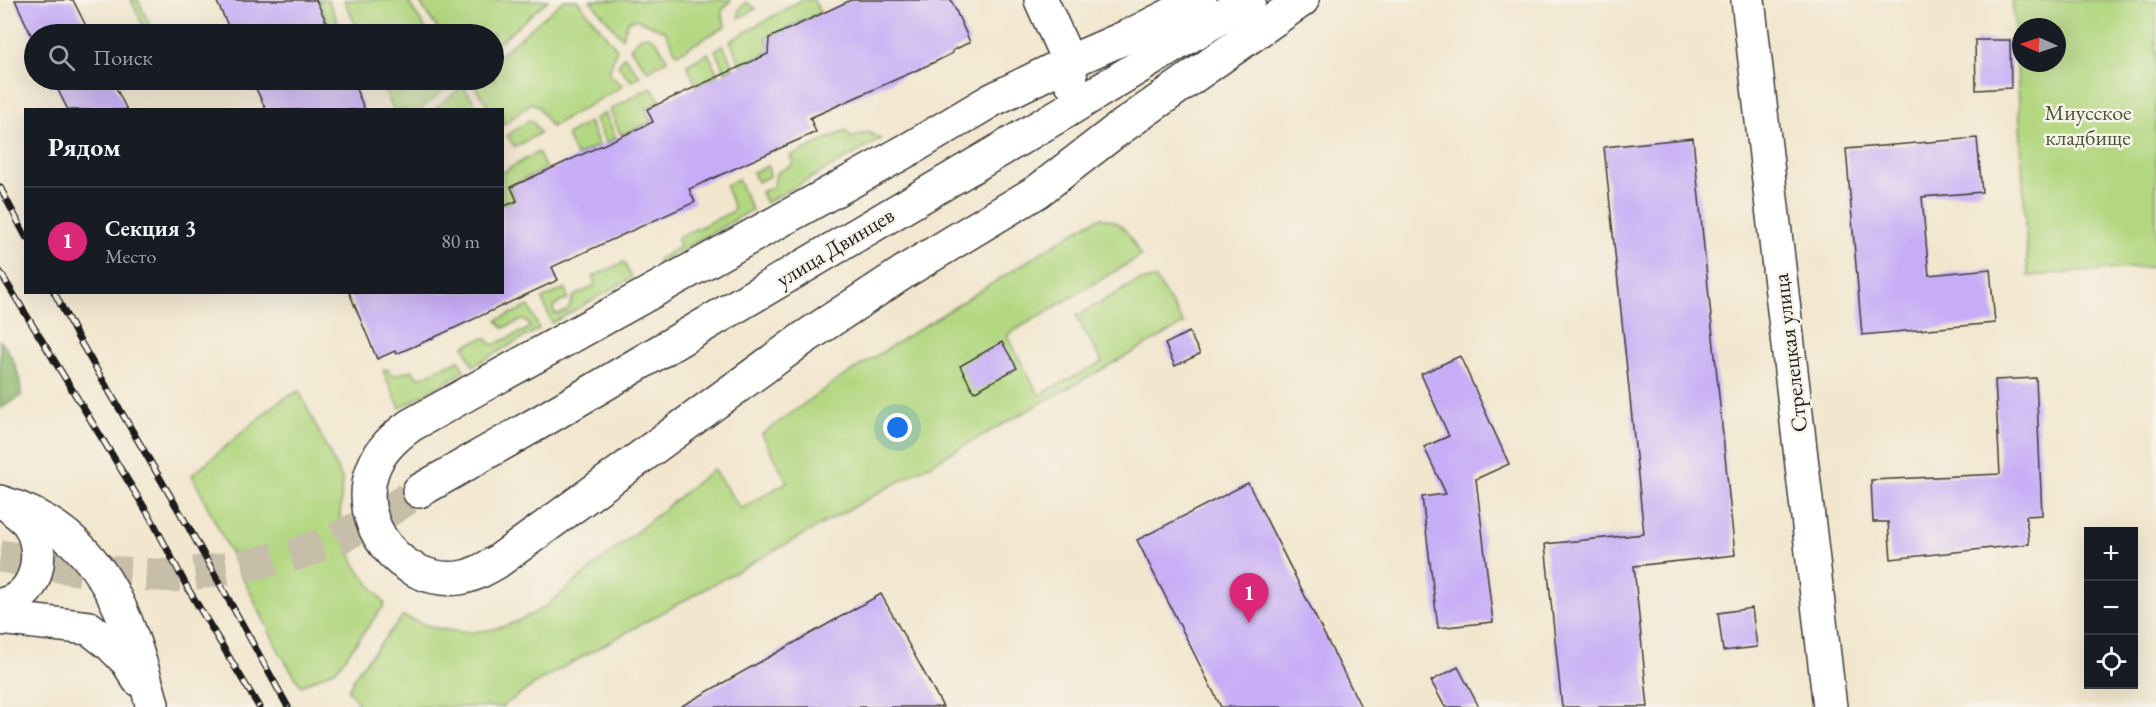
<!DOCTYPE html>
<html lang="ru">
<meta charset="utf-8">
<style>
body{margin:0;font-family:"EB Garamond",serif;background:#20242c;color:#f1f3f6}
.controls{position:absolute;right:18px;bottom:18px;display:grid;overflow:hidden;border-radius:0px;box-shadow:0 6px 24px #0002}
.controls button{width:54px;height:54px;display:grid;place-items:center;padding:0;border:0;border-bottom:2px solid #363941;background:#171b24;color:#f1f3f6;font:30px sans-serif}
.compass{position:absolute;left:2012px;top:18px;width:54px;height:54px;border-radius:50%;background:#171b24;box-shadow:0 6px 24px #0002;rotate:273deg}
.you{position:absolute;left:898px;top:428px;width:21px;height:21px;margin:-15px;border:4px solid #fff;border-radius:50%;background:#1a73e8;box-shadow:0 0 0 9px #1a73e833}
.badge{display:grid;place-items:center;width:39px;height:39px;border-radius:50%;background:#db2777;color:#fff;font-size:20px;font-weight:700}
.pin{position:absolute;translate:-50% -50px;filter:drop-shadow(0 2px 3px #0008)}
.pin::after{content:'';position:absolute;top:32px;width:21px;height:18px;background:inherit;clip-path:polygon(0 0,100% 0,50% 100%)}
.list{margin:0;padding:0;list-style:none}
h2{display:flex;justify-content:space-between;align-items:center;height:78px;margin:0;padding:0 24px;font-size:26px}
h2 small{font-size:20px;font-weight:400;color:#9ea1a6}
.list li{display:grid;grid-template-columns:39px 1fr auto;gap:18px;align-items:center;box-sizing:border-box;height:108px;padding:0 24px;border-top:2px solid #363941}
.list b{display:block;font-size:22px;white-space:nowrap}
.list p{margin:0;font-size:20px;white-space:nowrap;color:#9ea1a6}
.list em{font-size:20px;font-style:normal;color:#9ea1a6}
.icon{flex:none;width:33px;height:33px;fill:none;stroke:currentColor;stroke-width:2;stroke-linecap:round;stroke-linejoin:round}
.map{position:relative;flex:none;width:2156px;height:707px;overflow:hidden}
.search{position:absolute;background:#171b24;box-shadow:0 6px 24px #0002;left:24px;top:24px;width:480px;height:66px;display:flex;align-items:center;gap:15px;box-sizing:border-box;padding:0 21px;border-radius:33px;color:#9ea1a6;font-size:22px}
.panel{position:absolute;background:#171b24;box-shadow:0 6px 24px #0002;left:24px;top:108px;width:480px;height:186px;border-radius:0px}
.map>svg:first-child{display:block}
.green{fill:#b2d780;stroke:#677a4e;stroke-width:1.5;fill-rule:evenodd}
.forest{fill:#8db86e;stroke:#546a45;stroke-width:1.5}
.building{fill:#c7adf6}
.lines{fill:none;stroke-linecap:round;stroke-linejoin:round}
.minor-tunnel{stroke:#c7beaa;stroke-width:33;stroke-dasharray:33 16;stroke-linecap:butt}
.minor-casing{stroke:#3c3a37;stroke-width:36}
.minor{stroke:#fff;stroke-width:33}
.rail-casing{stroke:#1c1c1c;stroke-width:7}
.rail{stroke:#f7f3e8;stroke-width:4.5;stroke-dasharray:14;stroke-linecap:butt}
.labels{text-anchor:middle;dominant-baseline:central;stroke-width:5;stroke-linejoin:round;paint-order:stroke}
.park-label{font-size:22px;fill:#49543a;stroke:#f7f3e8}
.street-label{font-size:22px;fill:#1c1c1c;stroke:#f7f3e8}
</style>
<div class="map">
<svg width="2156" height="707" viewBox="0 0 2156 707">
<rect width="100%" height="100%" fill="#f7f3e8"/>
<filter id="ink" filterUnits="userSpaceOnUse"><feTurbulence type="fractalNoise" baseFrequency=".0167" numOctaves="2"/><feDisplacementMap in="SourceGraphic" scale="12" xChannelSelector="R" yChannelSelector="G"/><feConvolveMatrix kernelMatrix="1 2 1 2 8 2 1 2 1" color-interpolation-filters="sRGB"/></filter>
<filter id="wash" filterUnits="userSpaceOnUse"><feTurbulence type="fractalNoise" baseFrequency=".008" numOctaves="4" result="noise"/><feDisplacementMap in="SourceGraphic" scale="24" xChannelSelector="R" yChannelSelector="G"/><feGaussianBlur stdDeviation="1.35" result="paint"/><feColorMatrix in="noise" values="0 0 0 0 0 0 0 0 0 0 0 0 0 0 0 0 0 1.4 0 .05"/><feComposite in="paint" operator="in"/></filter>
<g filter="url(#wash)">
<rect width="100%" height="100%" fill="#f2e6ce"/>
<g class="green">
<polygon points="131,0 138,0 154,34 147,34"/>
<polygon points="318,0 328,0 343,34 333,34"/>
<polygon points="344,0 407,0 429,34 360,34"/>
<polygon points="418,0 548,0 494,47 494,34 441,34"/>
<polygon points="564,0 577,0 617,49 609,72 612,77 623,86 551,127 538,106 532,103 503,125 502,110 490,109 470,80 494,80 494,60"/>
<polygon points="590,0 731,0 721,12 726,26 677,54 665,31 636,19 628,21 622,38"/>
<polygon points="801,0 814,0 820,13 766,38 771,51 741,65 730,41"/>
<path d="M 2012,0 L 2156,0 L 2156,266 L 2028,276 L 2015,29 ZM 2021,27 L 2057,27 L 2057,63 L 2021,63 Z"/>
<polygon points="746,2 756,9 739,18 739,10"/>
<path d="M 642,36 C 657,35 661,48 667,60 L 648,71 L 630,48 Z"/>
<polygon points="723,45 734,68 725,72 715,50"/>
<polygon points="708,53 718,75 696,85 687,65"/>
<polygon points="624,56 640,76 631,81 618,66"/>
<polygon points="380,80 455,80 420,110 393,109"/>
<polygon points="463,86 479,109 435,109"/>
<polygon points="650,87 661,101 645,109 651,122 621,135 610,110"/>
<polygon points="605,113 616,138 606,143 595,119"/>
<polygon points="529,120 533,122 540,133 515,147 507,136"/>
<polygon points="589,122 599,145 576,156 567,135"/>
<polygon points="846,131 851,138 868,132 881,139 766,203 761,192 774,186 776,173 791,166 793,161 790,156"/>
<polygon points="538,152 546,169 509,186 515,200 503,205 503,172"/>
<polygon points="768,166 770,176 757,182 753,172"/>
<polygon points="738,179 752,210 657,264 659,259 679,247 677,238 732,212 734,208 726,187 728,184"/>
<path d="M 1100,218 C 1125,220 1129,236 1141,256 L 1007,335 L 1039,395 L 1102,362 L 1076,316 L 1140,280 L 1156,279 L 1184,324 L 546,677 L 501,707 L 361,707 L 348,690 L 358,671 L 403,616 C 455,640 497,637 546,606 L 713,469 L 741,509 L 787,482 L 762,434 L 839,379 L 1087,224 Z"/>
<polygon points="624,262 632,278 552,323 542,299 565,288 568,299 555,305 553,308 554,313 559,314 568,310 574,296 594,286 595,282 592,277"/>
<polygon points="529,306 539,329 473,366 464,346 483,338 487,339 491,344 495,344 526,330 530,326 526,321 522,320 503,328 497,320"/>
<polygon points="459,360 464,372 400,408 383,371 387,369 393,376 412,370 416,376 422,377"/>
<polygon points="299,391 342,479 340,517 346,542 355,565 385,604 337,669 301,686 280,653 192,475 278,402"/>
</g>
<path class="forest" d="M 0,340 C 13,355 21,376 21,396 L 0,409 Z"/>
<g id="blocks">
<g class="building">
<polygon points="15,0 73,0 90,34 34,34 34,41"/>
<polygon points="216,0 316,0 332,34 232,34"/>
<polygon points="851,0 951,0 970,42 952,51 953,53 937,61 810,118 816,132 689,189 695,202 552,267 558,280 433,338 396,354 395,351 377,359 349,292 502,292 502,207 517,201 511,187 653,122 647,109 768,54 769,38"/>
<polygon points="1975,40 2010,40 2011,88 1976,90"/>
<polygon points="53,80 112,80 127,110 68,110"/>
<polygon points="252,80 352,80 365,110 266,110"/>
<polygon points="1693,138 1735,555 1634,566 1648,707 1562,707 1545,544 1644,534 1604,147"/>
<polygon points="1977,138 1982,192 1922,197 1929,275 1990,269 1995,323 1862,335 1846,149"/>
<polygon points="1189,332 1200,354 1175,366 1165,344"/>
<polygon points="1002,342 1017,368 974,392 960,366"/>
<polygon points="1460,356 1509,464 1476,479 1493,622 1438,628 1422,497 1446,494 1424,447 1449,436 1421,374"/>
<polygon points="2036,378 2042,515 2026,516 2029,544 1891,559 1888,522 1873,522 1871,480 2000,474 1995,380"/>
<polygon points="1248,483 1361,707 1221,707 1137,540"/>
<polygon points="881,594 943,707 680,707"/>
<polygon points="1752,608 1757,647 1723,651 1718,613"/>
<polygon points="1458,667 1479,707 1445,707 1431,681"/>
</g>
</g>
</g>
<g filter="url(#ink)">
<use href="#blocks" fill-opacity="0" stroke="#3c3a37" stroke-width="1.5"/>
<g class="lines">
<polyline class="minor-tunnel" points="0,556 88,571 173,576 239,567 297,554 335,540 382,515 419,491"/>
<g class="minor-casing">
<g id="minor">
<polyline points="1041,0 1069,62 1071,82"/>
<path d="M 1200,0 L 1133,34 L 1069,62 L 992,100 L 913,147 L 411,425 C 394,437 380,450 373,469 C 352,524 402,585 459,578 C 473,576 485,569 497,562 L 804,338 L 907,270 L 1038,191 L 1113,133 L 1302,0"/>
<polyline points="1748,0 1830,707"/>
<polyline points="419,491 547,418 1068,110 1249,0"/>
<path d="M 0,502 C 101,531 127,612 152,704"/>
<path d="M 0,605 C 37,599 47,553 29,524 C 25,518 17,513 12,508"/>
<polyline points="0,618 89,628 111,645 127,661 138,679"/>
</g>
</g>
<use href="#minor" class="minor"/>
<g class="rail-casing">
<g id="rail">
<polyline points="0,187 26,237"/>
<polyline points="0,272 152,520 187,587 259,707"/>
<polyline points="54,292 77,336 189,528 288,707"/>
</g>
</g>
<use href="#rail" class="rail"/>
</g>
</g>
<g class="labels">
<g class="park-label">
<text x="2088" y="112">Миусское<tspan x="2088" dy="25">кладбище</tspan></text>
</g>
<g class="street-label">
<text transform="translate(835 247) rotate(-31)">улица Двинцев</text>
<text transform="translate(1790 353) rotate(-97)">Стрелецкая улица</text>
</g>
</g>
</svg>
<div class="controls">
<button>+</button>
<button>−</button>
<button><svg class="icon" aria-label="locate" viewBox="0 0 24 24"><circle cx="12" cy="12" r="6"/><path d="M12 2v4M12 18v4M2 12h4M18 12h4"/></svg></button>
</div>
<svg class="compass" viewBox="-18 -18 36 36"><path d="M0-13l5 13h-10z" fill="#e53935"/><path d="M0 13l5-13h-10z" fill="#9ea1a6"/></svg>
<div class="you"></div>
<div class="pin badge" style="left:1249px;top:623px">1</div>
<div class="search"><svg class="icon" aria-label="search" viewBox="0 0 24 24"><circle cx="10" cy="10" r="6"/><path d="M15 15l6 6"/></svg>Поиск</div>
<section class="panel">
<h2>Рядом<small></small></h2>
<ul class="list">
<li><span class="badge">1</span><div><b>Секция 3</b><p>Место</p></div><em>80 m</em></li>
</ul>
</section>
</div>
